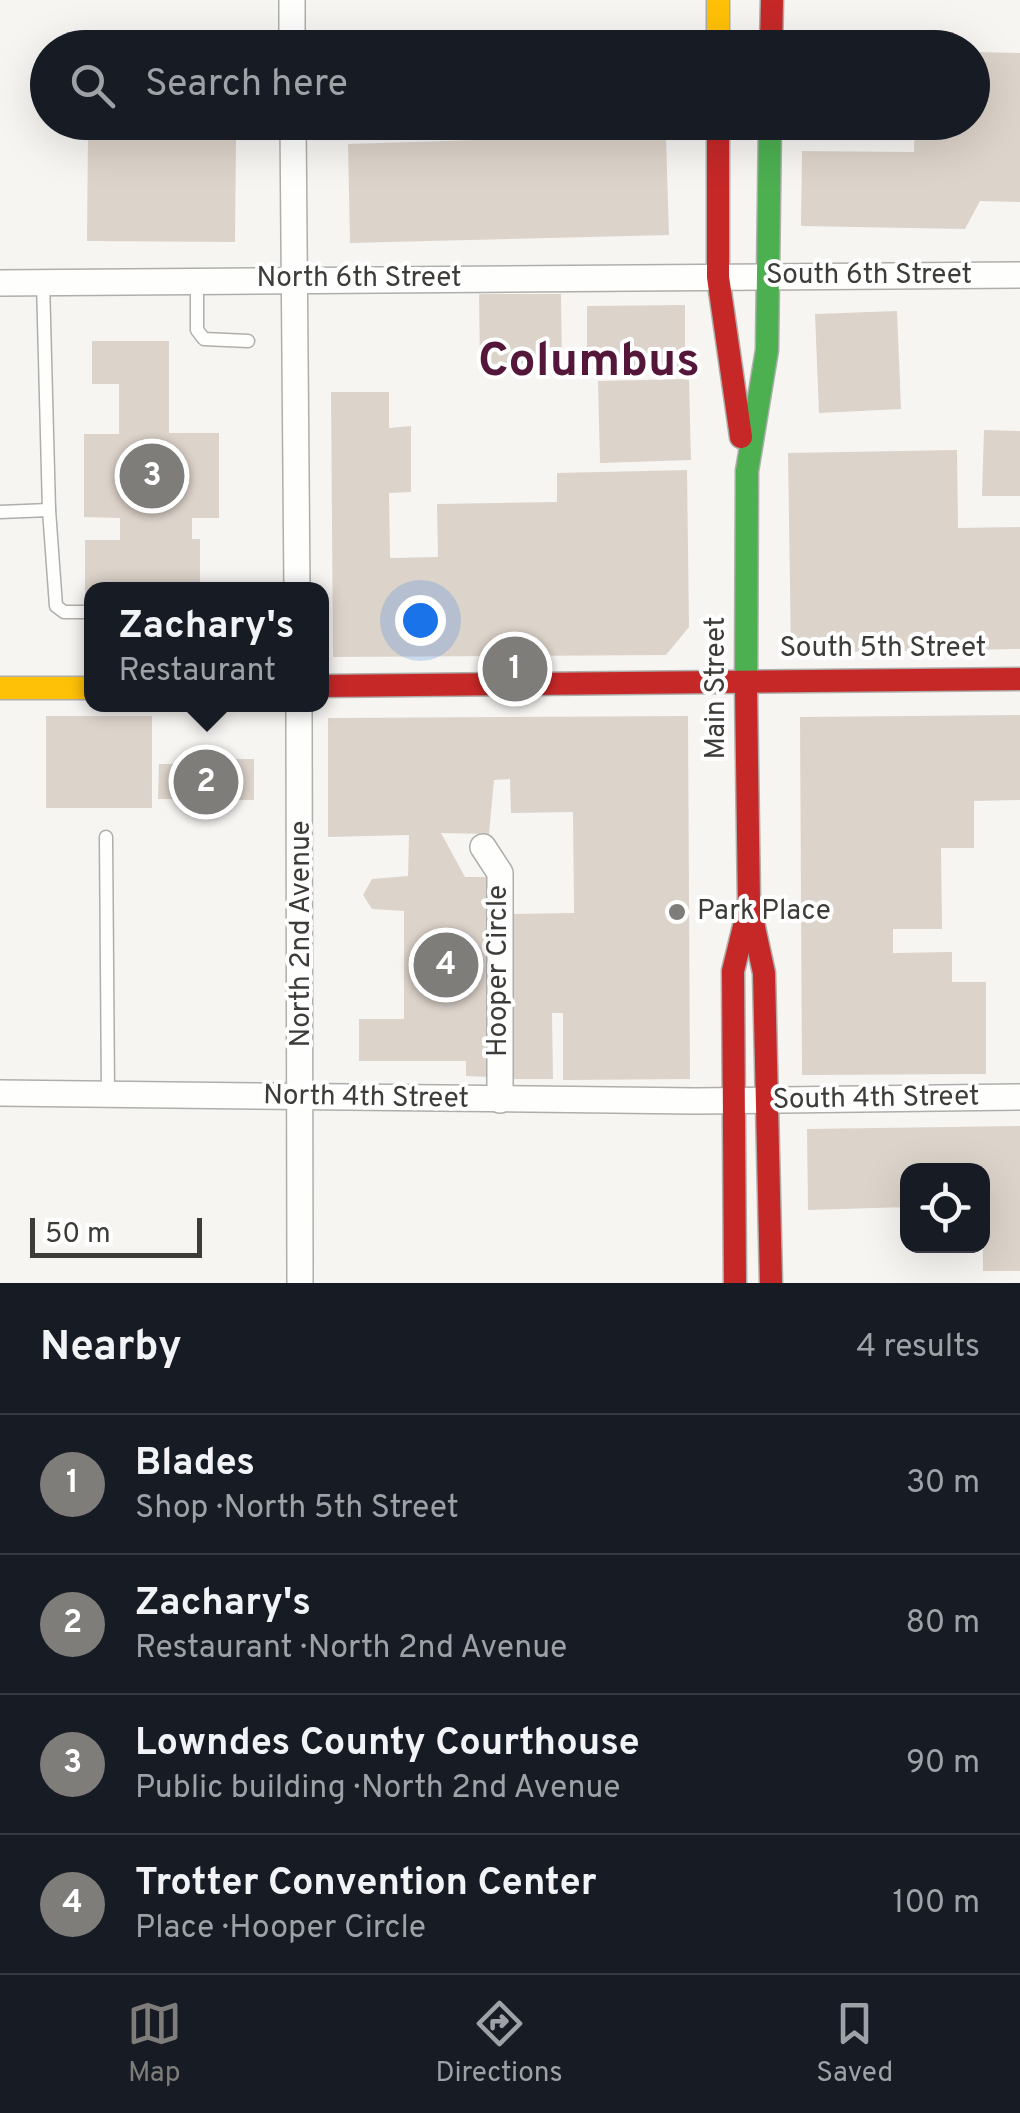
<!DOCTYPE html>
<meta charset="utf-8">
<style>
body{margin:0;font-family:Overpass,sans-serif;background:#20242c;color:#f1f3f6}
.controls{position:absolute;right:30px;bottom:30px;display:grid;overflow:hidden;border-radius:20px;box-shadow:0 10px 40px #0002}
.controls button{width:90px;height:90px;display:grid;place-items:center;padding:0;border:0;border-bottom:2px solid #363941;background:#171b24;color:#f1f3f6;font:50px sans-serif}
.scale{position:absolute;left:30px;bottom:25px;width:172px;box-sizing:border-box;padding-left:10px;border:5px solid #3d3c39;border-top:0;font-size:28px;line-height:35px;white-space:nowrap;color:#3d3c39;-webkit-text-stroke:8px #fff;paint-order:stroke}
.you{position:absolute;left:420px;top:620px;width:35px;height:35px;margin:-25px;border:8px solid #fff;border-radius:50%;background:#1a73e8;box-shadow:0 0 0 15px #1a73e833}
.badge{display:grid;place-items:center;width:65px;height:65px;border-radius:50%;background:#7e7d7a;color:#fff;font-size:32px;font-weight:700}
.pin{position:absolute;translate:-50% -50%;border:5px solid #fff;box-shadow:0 2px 10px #0006}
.popup{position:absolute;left:84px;top:582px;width:245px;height:130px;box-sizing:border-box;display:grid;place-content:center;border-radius:20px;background:#171b24;filter:drop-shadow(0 2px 8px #0005);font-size:32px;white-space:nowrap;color:#9ea1a6}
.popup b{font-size:38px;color:#f1f3f6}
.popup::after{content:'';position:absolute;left:50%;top:100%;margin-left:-20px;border:20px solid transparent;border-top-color:#171b24}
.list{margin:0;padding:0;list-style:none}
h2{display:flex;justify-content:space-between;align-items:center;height:130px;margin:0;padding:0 40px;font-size:42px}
h2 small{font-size:32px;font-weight:400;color:#9ea1a6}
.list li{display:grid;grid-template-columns:65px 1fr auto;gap:30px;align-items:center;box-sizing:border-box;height:140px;padding:0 40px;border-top:2px solid #363941}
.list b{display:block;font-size:38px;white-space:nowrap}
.list p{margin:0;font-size:32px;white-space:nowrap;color:#9ea1a6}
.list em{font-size:32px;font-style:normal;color:#9ea1a6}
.icon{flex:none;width:55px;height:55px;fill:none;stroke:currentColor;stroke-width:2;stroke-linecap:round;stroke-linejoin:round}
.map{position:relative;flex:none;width:1020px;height:1283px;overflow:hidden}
.search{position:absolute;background:#171b24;box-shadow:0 10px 40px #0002;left:30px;right:30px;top:30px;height:110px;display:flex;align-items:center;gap:25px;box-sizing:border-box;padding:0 35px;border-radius:55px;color:#9ea1a6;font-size:38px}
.sheet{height:690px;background:#171b24}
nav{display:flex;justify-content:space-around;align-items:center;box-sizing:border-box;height:140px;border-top:2px solid #363941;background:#171b24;font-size:28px;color:#9ea1a6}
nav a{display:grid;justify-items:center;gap:5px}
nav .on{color:#7e7d7a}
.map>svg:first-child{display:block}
.building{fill:#dcd3ca}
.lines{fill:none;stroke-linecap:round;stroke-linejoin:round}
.lane-casing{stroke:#aeaeab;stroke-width:15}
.street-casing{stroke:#aeaeab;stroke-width:28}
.fast-casing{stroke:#aeaeab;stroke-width:25}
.slow-casing{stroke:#aeaeab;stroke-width:25}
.jam-casing{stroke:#aeaeab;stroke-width:25}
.lane{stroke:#fefefd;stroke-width:12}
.street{stroke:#fefefd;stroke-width:25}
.fast{stroke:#4caf50;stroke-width:22}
.slow{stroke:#ffc107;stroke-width:22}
.jam{stroke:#c62828;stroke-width:22}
.poi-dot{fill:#7e7d7a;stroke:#fff;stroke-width:4}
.labels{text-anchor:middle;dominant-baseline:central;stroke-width:8;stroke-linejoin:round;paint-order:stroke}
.street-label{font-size:28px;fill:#3d3c39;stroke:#fff}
.poi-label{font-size:28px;fill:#3d3c39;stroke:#fff;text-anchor:start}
.town-label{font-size:48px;font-weight:bold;fill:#541639;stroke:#fff}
</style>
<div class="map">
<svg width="1020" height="1283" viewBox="0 0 1020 1283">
<rect width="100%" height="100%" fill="#f7f5f2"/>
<g class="building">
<polygon points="972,52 1020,53 1020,202 980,201 965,229 801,226 802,151 914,152 915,122 972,122"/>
<polygon points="511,122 662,122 666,137 669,235 350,243 348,144 512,139"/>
<polygon points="88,134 236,136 235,242 87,241"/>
<polygon points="479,294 561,294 562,363 480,364"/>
<polygon points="685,305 685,368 587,369 587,306"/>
<polygon points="897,311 901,409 819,413 815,314"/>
<polygon points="92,341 169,341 169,433 219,433 219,518 192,518 192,539 200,539 200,590 91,590 91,604 85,604 85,540 120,540 120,518 84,517 84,434 119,434 119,384 92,384"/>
<polygon points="689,379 691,460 600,463 598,381"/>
<polygon points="331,392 389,392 389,428 411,426 411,492 389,493 390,558 438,557 437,504 557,502 557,473 687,470 689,627 666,655 333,657"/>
<polygon points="984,430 1020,431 1020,496 982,496"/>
<polygon points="957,450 958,528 1020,527 1020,649 791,653 788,453"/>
<polygon points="1020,715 1020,800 974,801 974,848 941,848 942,929 893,929 893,953 952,952 952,982 986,982 986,1074 802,1075 800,717"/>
<rect x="46" y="716" width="106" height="92"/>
<polygon points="688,716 690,1079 563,1080 563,1013 552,1013 553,1079 509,1079 508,914 574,913 573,812 511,813 510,779 494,780 489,834 441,833 465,877 488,877 488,1077 466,1076 466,1061 359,1061 359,1019 404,1019 404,911 372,909 363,895 372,879 408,876 409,835 328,837 328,718"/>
<polygon points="213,759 254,759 254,800 158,799 159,764 213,764"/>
<polygon points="1020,1126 1020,1271 983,1271 982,1170 908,1170 908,1207 808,1210 807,1129"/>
</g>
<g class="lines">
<g class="lane-casing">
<g id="lane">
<polyline points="197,280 197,330 204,339 248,341"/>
<polyline points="43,282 49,510"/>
<polyline points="0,512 49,510 56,606 64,612 91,612"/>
<polyline points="106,837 108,1094"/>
</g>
</g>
<g class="street-casing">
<g id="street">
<polyline points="292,0 292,48"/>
<polyline points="293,122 297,590"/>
<polyline points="0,283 1020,275"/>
<polyline points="299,704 300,1283"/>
<polyline points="483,847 500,873 500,1100"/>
<polyline points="0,1093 695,1101 1020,1097"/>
</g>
</g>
<g class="fast-casing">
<polyline id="fast" points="746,688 747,471 767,350 770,122"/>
</g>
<g class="slow-casing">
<g id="slow">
<polyline points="718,0 718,48"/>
<polyline points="0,688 91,688"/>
</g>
</g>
<g class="jam-casing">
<g id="jam">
<polyline points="771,48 772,0"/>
<polyline points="718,122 718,277 741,437"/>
<polyline points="321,686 1020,679"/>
<polyline points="746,688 749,904 764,973 771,1283"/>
<polyline points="735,1283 733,971 747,914"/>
</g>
</g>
<use href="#lane" class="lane"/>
<use href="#street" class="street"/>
<use href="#fast" class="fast"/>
<use href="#slow" class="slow"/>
<use href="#jam" class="jam"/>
</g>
<circle class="poi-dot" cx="677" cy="912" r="10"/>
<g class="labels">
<g class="street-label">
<text x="869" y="276">South 6th Street</text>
<text x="359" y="279">North 6th Street</text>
<text x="883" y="649">South 5th Street</text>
<text transform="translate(717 688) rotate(-90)">Main Street</text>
<text transform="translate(302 934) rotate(-90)">North 2nd Avenue</text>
<text transform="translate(499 971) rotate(-90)">Hooper Circle</text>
<text transform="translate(366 1098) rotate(1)">North 4th Street</text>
<text transform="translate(876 1099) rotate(-1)">South 4th Street</text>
</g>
<g class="poi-label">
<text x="697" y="912">Park Place</text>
</g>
<g class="town-label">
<text x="589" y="363">Columbus</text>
</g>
</g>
</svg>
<div class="controls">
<button><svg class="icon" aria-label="locate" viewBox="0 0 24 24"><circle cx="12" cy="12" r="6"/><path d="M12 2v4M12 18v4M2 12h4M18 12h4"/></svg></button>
</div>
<div class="scale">50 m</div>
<div class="you"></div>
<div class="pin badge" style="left:515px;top:669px">1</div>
<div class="pin badge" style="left:206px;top:782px">2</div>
<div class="popup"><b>Zachary's</b>Restaurant</div>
<div class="pin badge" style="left:152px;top:476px">3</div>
<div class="pin badge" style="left:446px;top:965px">4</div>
<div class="search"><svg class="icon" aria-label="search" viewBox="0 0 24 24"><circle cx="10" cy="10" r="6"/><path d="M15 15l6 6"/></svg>Search here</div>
</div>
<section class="sheet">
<h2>Nearby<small>4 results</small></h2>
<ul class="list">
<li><span class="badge">1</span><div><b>Blades</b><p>Shop · North 5th Street</p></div><em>30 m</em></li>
<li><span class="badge">2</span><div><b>Zachary's</b><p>Restaurant · North 2nd Avenue</p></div><em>80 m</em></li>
<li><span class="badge">3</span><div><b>Lowndes County Courthouse</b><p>Public building · North 2nd Avenue</p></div><em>90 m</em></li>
<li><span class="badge">4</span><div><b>Trotter Convention Center</b><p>Place · Hooper Circle</p></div><em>100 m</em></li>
</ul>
</section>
<nav>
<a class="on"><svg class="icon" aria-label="map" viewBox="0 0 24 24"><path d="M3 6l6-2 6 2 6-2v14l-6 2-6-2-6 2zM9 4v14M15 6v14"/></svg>Map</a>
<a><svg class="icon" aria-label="directions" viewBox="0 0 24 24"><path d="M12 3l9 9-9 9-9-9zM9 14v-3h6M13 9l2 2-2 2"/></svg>Directions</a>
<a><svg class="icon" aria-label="saved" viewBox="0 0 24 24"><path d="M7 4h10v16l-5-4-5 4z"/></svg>Saved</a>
</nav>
